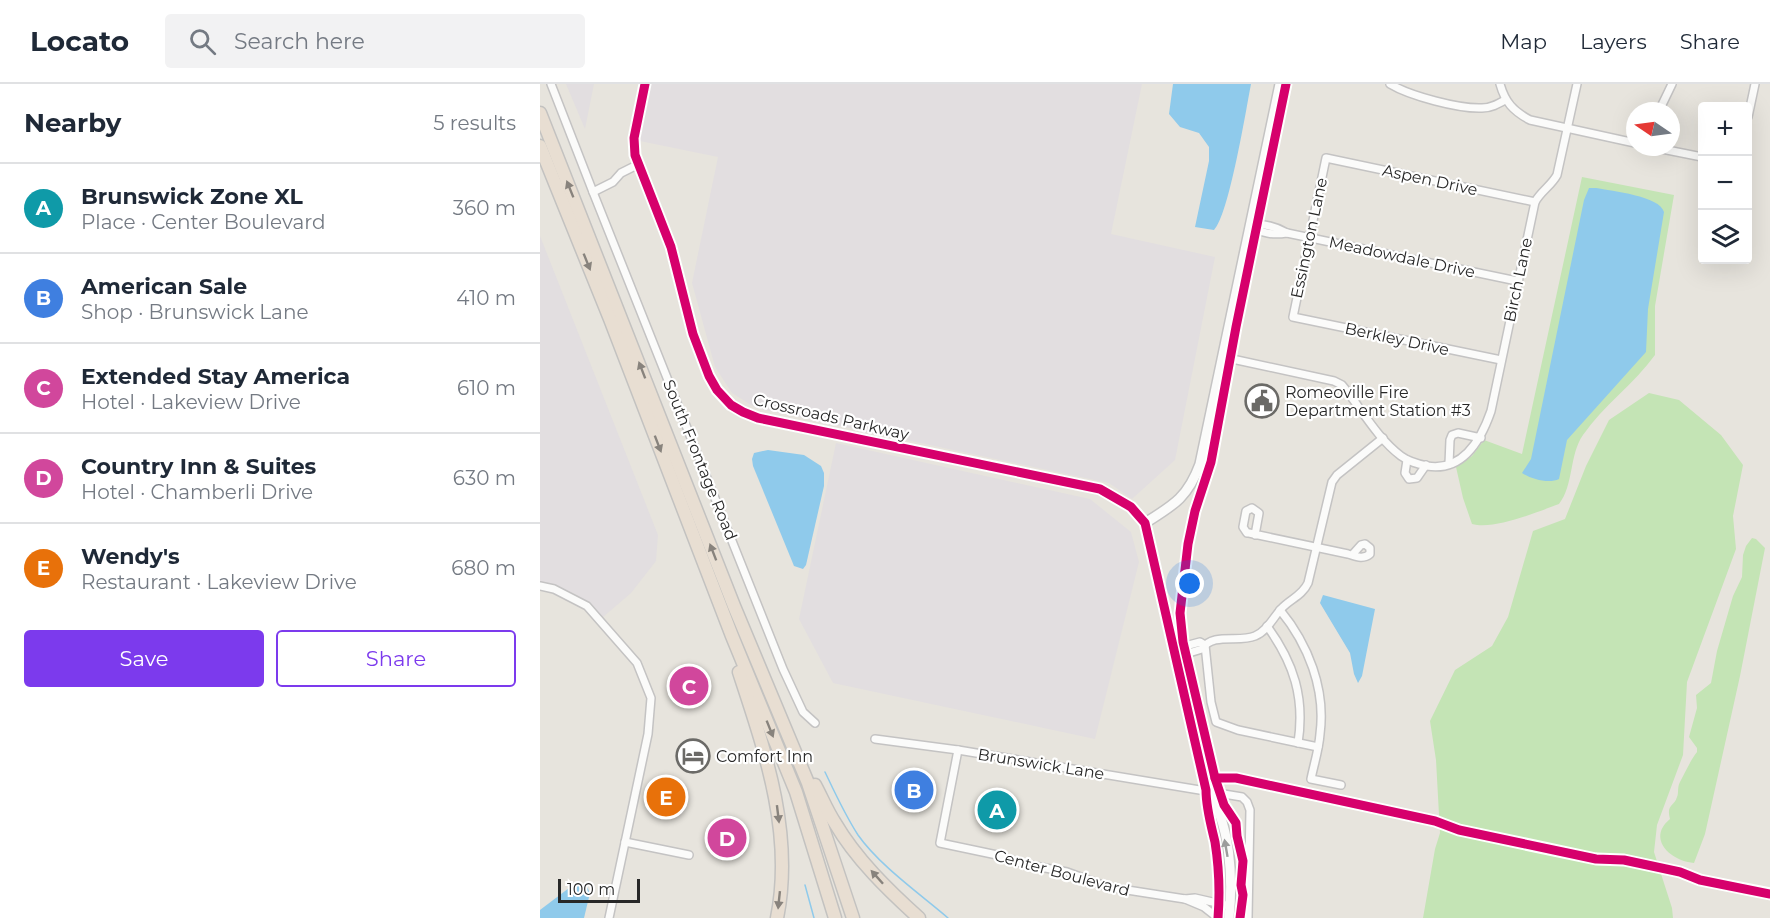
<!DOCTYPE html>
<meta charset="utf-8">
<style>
body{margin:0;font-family:Montserrat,sans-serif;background:#f2f2f3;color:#1f2937}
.controls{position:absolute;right:18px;top:18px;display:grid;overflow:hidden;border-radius:6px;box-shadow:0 6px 24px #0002}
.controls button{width:54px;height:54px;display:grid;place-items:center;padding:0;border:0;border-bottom:2px solid #e0e1e3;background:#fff;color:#1f2937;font:30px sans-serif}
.compass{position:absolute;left:1086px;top:18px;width:54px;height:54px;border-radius:50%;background:#fff;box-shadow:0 6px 24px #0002;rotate:283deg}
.scale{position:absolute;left:18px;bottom:15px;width:82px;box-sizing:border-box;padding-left:6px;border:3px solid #282828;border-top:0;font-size:16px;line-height:21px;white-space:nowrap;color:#282828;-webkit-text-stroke:4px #fff;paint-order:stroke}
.you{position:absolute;left:650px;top:500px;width:21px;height:21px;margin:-15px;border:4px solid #fff;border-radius:50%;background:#1a73e8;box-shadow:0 0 0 9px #1a73e833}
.badge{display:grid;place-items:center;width:39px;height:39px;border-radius:50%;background:#7c3aed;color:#fff;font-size:20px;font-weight:700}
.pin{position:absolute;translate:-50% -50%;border:3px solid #fff;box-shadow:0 2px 6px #0006}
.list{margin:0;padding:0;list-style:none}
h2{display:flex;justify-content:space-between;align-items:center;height:78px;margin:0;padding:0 24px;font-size:26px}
h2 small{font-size:20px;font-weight:400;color:#747a83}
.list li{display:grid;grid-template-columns:39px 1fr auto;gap:18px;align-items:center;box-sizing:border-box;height:90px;padding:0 24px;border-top:2px solid #e0e1e3}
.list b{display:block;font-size:22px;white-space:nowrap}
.list p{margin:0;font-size:20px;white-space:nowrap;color:#747a83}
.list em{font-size:20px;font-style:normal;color:#747a83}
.actions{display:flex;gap:12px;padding:18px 24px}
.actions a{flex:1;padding:14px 0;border:2px solid #7c3aed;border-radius:6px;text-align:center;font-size:21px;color:#7c3aed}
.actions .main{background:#7c3aed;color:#fff}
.icon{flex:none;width:33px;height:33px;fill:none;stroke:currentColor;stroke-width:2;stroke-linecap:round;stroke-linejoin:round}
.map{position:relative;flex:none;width:1230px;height:834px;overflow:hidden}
header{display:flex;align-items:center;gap:36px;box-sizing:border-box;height:84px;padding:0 30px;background:#fff;border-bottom:2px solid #e0e1e3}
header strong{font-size:28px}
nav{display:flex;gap:33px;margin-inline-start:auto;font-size:21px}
.search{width:420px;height:54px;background:#f2f2f3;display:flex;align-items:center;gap:15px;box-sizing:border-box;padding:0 21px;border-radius:6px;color:#747a83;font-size:22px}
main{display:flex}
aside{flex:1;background:#fff}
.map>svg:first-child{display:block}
.industrial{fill:#e2dee0}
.green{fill:#c4e4b5}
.water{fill:#8fcaeb}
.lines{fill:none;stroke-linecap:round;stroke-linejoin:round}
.stream{stroke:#8fcaeb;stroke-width:1.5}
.street-casing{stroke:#c4c3c3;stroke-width:10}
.secondary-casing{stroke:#c4c3c3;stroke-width:12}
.highway-casing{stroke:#c3c2c0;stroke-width:15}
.street{stroke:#fbfbfa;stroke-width:7}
.secondary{stroke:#fbfbfa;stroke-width:9}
.highway{stroke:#e8ded2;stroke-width:12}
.cycleway-casing{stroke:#fff;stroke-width:13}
.cycleway{stroke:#d6006c;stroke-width:9}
.oneway{fill:#88837d}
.oneway2{fill:#9c9c9c}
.labels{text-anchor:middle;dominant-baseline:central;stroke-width:4.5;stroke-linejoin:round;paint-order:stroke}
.street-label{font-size:16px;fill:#282828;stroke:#fff}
.poi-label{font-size:16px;fill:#282828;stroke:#fff;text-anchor:start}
</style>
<header>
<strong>Locato</strong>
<div class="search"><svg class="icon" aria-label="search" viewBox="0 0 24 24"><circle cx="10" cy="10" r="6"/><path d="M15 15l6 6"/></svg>Search here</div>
<nav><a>Map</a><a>Layers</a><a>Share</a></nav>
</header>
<main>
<aside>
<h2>Nearby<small>5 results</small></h2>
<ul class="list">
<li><span class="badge" style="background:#0f9aa8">A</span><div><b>Brunswick Zone XL</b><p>Place · Center Boulevard</p></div><em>360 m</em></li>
<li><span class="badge" style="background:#3f7fe0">B</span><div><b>American Sale</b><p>Shop · Brunswick Lane</p></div><em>410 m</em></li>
<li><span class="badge" style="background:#d1479c">C</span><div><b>Extended Stay America</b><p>Hotel · Lakeview Drive</p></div><em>610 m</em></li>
<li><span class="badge" style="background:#d1479c">D</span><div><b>Country Inn &amp; Suites</b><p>Hotel · Chamberli Drive</p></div><em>630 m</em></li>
<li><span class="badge" style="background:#e8710a">E</span><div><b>Wendy's</b><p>Restaurant · Lakeview Drive</p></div><em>680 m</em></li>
</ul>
<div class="actions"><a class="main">Save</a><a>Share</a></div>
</aside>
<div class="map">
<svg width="1230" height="834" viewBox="0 0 1230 834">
<rect width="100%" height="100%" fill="#e7e4dd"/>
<g class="industrial">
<polygon points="26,0 54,0 45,45"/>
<polygon points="111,0 602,0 571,150 675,173 635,376 592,415 569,399 216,324 192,309 175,283 152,199 178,73 100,57"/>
<polygon points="0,152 118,451 116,477 91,509 63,533 35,510 0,498"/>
<polygon points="296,359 550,415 591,448 599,478 555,655 293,599 259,535"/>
</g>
<g class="green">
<path d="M 1042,93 L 1134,111 L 1115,222 L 1115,271 C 1094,300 1063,322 1043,351 C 1029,371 1034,401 1019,420 C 997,428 955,446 932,440 L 923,414 L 916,383 L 932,372 L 944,356 L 982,370 Z"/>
<polygon points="1109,309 1139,316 1181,351 1203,381 1193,432 1196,465 1147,598 1143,671 1117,741 1114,768 1132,824 1133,834 883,834 895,765 900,749 896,676 890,637 915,586 952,562 968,533 993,447 1025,435 1046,382 1069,336"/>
<path d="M 1212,454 L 1216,455 L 1225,464 L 1200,592 L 1165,750 L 1154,779 C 1131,777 1106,755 1130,735 C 1126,720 1134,723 1137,713 C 1139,709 1137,703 1140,698 C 1145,689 1150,677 1157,668 L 1157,664 L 1149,653 L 1157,624 L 1156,611 L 1171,599 L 1177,567 L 1193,512 L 1202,493 L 1203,471 L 1206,462 Z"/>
</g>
<g class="water">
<path d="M 633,0 L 711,0 C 706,26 689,131 674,146 L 655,143 L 669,77 L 669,63 L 659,49 L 640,43 L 629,30 Z"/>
<path d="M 1049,104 L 1056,104 C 1072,107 1120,112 1124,128 L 1108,225 L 1106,268 L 1027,356 L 1019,395 C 1009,400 991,395 982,389 L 991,375 L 1044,116 Z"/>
<polygon points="228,366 264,371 281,382 284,389 284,402 266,481 263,485 254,482 213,382 212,375 214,369"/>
<polygon points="783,511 835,525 822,592 818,599 814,590 810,569 780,519"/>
<polygon points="33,801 40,801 47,803 50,809 44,834 0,834 0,826"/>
</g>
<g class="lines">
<g class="stream">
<path d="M 285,688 C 295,709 305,731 318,751 C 339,781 380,810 408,834"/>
<polyline points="265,801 274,834"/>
</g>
<g class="street-casing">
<g id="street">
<polyline points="11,0 53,108 73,98 81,89 97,81"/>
<path d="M 850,0 C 870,12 919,25 942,24 C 951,24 958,20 965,16"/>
<path d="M 960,0 C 965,18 973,27 990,36 L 1095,59"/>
<polyline points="1119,27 1132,0"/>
<polyline points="1208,33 1215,0"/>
<polyline points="1112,63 1162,73"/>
<polyline points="53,108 243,585 263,628 275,639"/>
<path d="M 710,141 C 724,139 735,142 747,149 L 977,197"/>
<path d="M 710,141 C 722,150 733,151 747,149"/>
<path d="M 683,273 L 794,297 L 802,301 C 821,324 837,354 861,372 C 869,378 878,380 887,382 C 923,388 941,356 951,327 L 995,118 C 1001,107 1011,102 1017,91 L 1037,0"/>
<polyline points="961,276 753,233 786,74 995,118"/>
<polyline points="867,376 865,389 869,395 877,394 886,381"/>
<polyline points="909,380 910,356 912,351 918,349 941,354"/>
<path d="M 715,451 L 719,429 L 712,424 L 706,427 L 703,443 L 707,449 L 709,449 C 742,456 775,463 808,470 C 815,472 823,476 830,470 L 830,464 L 825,460 L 821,461 L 812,471"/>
<polyline points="0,502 14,505 47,522 97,579 111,614 108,650 69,834"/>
<path d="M 740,526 C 768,560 786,605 780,650 C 779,665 774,680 771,695 L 801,701"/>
<path d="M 727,542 C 754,579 765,614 758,659"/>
<polyline points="665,561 671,618 676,638 698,646 778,663"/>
<polyline points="634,565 660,558 665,561"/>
<path d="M 636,573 L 662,565 C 673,548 699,559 715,552 C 727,547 733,534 741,525 C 750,515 762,512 768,499 L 792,398 L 797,391 L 843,354"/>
<polyline points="335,655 418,666 702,713 707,718 710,726 708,834"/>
<polyline points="418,666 400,759 457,771 484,780 527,788 568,803 645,815 655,814 690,822"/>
<polyline points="85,758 149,771"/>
<polyline points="645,815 664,823 678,834"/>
</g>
</g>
<g class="secondary-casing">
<g id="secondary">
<path d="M 105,0 L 94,54 L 95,71 L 131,163 L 153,250 L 169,292 L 177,306 L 191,321 L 203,328 L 218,334 L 560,405 L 591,423 L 605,439 L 666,706 C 666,724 671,741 675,758 C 679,783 680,808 678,834"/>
<path d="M 605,439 C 634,421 648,413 660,380 L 740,0"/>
<path d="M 666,706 C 691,737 693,796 689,834"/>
</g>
</g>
<g class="highway-casing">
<g id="highway">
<polyline points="0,29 194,522 268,699 313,834"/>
<polyline points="0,62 70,235 192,552 256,708 295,834"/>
<path d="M 199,588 C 225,667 254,750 237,834"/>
<path d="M 275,701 C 282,714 287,727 295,739 C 316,775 348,806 379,834"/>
</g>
</g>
<use href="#street" class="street"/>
<use href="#secondary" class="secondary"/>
<use href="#highway" class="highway"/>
<g class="cycleway-casing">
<g id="cycleway">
<path d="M 105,0 L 94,54 L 95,71 L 131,163 L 153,250 L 169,292 L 177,306 L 191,321 L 203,328 L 218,334 L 560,405 L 591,423 L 605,439 L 666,706 C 666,724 671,741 675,758 C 679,783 680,808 678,834"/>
<polyline points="675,694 696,694 895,737 919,746 1056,775 1084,776 1140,788 1160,796 1230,810"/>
<polyline points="700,834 703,811 701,801 703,777 697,752 696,739 684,721 675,694 643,558 640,529 648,460 655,427 671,378 696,243 746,0"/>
</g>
</g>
<use href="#cycleway" class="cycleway"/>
</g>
<defs><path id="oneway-solid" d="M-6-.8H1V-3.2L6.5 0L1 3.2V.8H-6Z" transform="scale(1.5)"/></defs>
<g class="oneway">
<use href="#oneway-solid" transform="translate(30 105) rotate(-112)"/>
<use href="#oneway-solid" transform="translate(47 178) rotate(68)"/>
<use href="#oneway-solid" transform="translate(102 286) rotate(-111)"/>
<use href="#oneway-solid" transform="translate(118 360) rotate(69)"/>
<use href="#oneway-solid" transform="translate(173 468) rotate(-111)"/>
<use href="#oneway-solid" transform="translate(230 645) rotate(68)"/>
<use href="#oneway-solid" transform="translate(238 730) rotate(83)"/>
<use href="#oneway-solid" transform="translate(337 793) rotate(-132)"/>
<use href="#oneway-solid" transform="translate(239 816) rotate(96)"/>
</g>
<use class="oneway2" href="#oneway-solid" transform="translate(686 764) rotate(-100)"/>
<defs>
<g id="civic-ring" transform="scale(1.725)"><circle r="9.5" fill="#fff" stroke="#6b6a67" stroke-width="1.5"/><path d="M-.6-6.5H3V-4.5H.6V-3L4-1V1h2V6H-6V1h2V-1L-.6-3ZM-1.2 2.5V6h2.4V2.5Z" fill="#6b6a67"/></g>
<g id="hotel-ring" transform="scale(1.725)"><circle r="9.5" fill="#fff" stroke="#6b6a67" stroke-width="1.5"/><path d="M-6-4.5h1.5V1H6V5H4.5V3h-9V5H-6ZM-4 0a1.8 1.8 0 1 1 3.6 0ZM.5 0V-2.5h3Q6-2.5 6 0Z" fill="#6b6a67"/></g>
</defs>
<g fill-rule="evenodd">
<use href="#civic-ring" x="722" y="317"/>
<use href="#hotel-ring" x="153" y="672"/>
</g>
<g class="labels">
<g class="street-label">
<text transform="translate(890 96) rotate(12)">Aspen Drive</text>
<text transform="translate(769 154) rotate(-78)">Essington Lane</text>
<text transform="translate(862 173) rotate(12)">Meadowdale Drive</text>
<text transform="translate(978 196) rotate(-78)">Birch Lane</text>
<text transform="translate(857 255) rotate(12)">Berkley Drive</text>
<text transform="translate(291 333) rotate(13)">Crossroads Parkway</text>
<text transform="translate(160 376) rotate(68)">South Frontage Road</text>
<text transform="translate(501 680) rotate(9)">Brunswick Lane</text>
<text transform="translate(522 789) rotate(15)">Center Boulevard</text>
</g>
<g class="poi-label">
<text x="745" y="308">Romeoville Fire<tspan x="745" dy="18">Department Station #3</tspan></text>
<text x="176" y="672">Comfort Inn</text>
</g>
</g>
</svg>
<div class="controls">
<button>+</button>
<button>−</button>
<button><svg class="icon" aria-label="layers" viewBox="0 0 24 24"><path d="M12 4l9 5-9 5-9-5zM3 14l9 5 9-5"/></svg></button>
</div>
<svg class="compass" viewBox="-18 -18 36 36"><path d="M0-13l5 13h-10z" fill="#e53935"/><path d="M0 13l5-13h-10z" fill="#747a83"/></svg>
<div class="scale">100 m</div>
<div class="you"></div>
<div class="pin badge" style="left:457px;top:726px;background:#0f9aa8">A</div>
<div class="pin badge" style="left:374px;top:706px;background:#3f7fe0">B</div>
<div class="pin badge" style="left:149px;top:602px;background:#d1479c">C</div>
<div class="pin badge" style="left:187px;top:754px;background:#d1479c">D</div>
<div class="pin badge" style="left:126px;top:713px;background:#e8710a">E</div>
</div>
</main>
